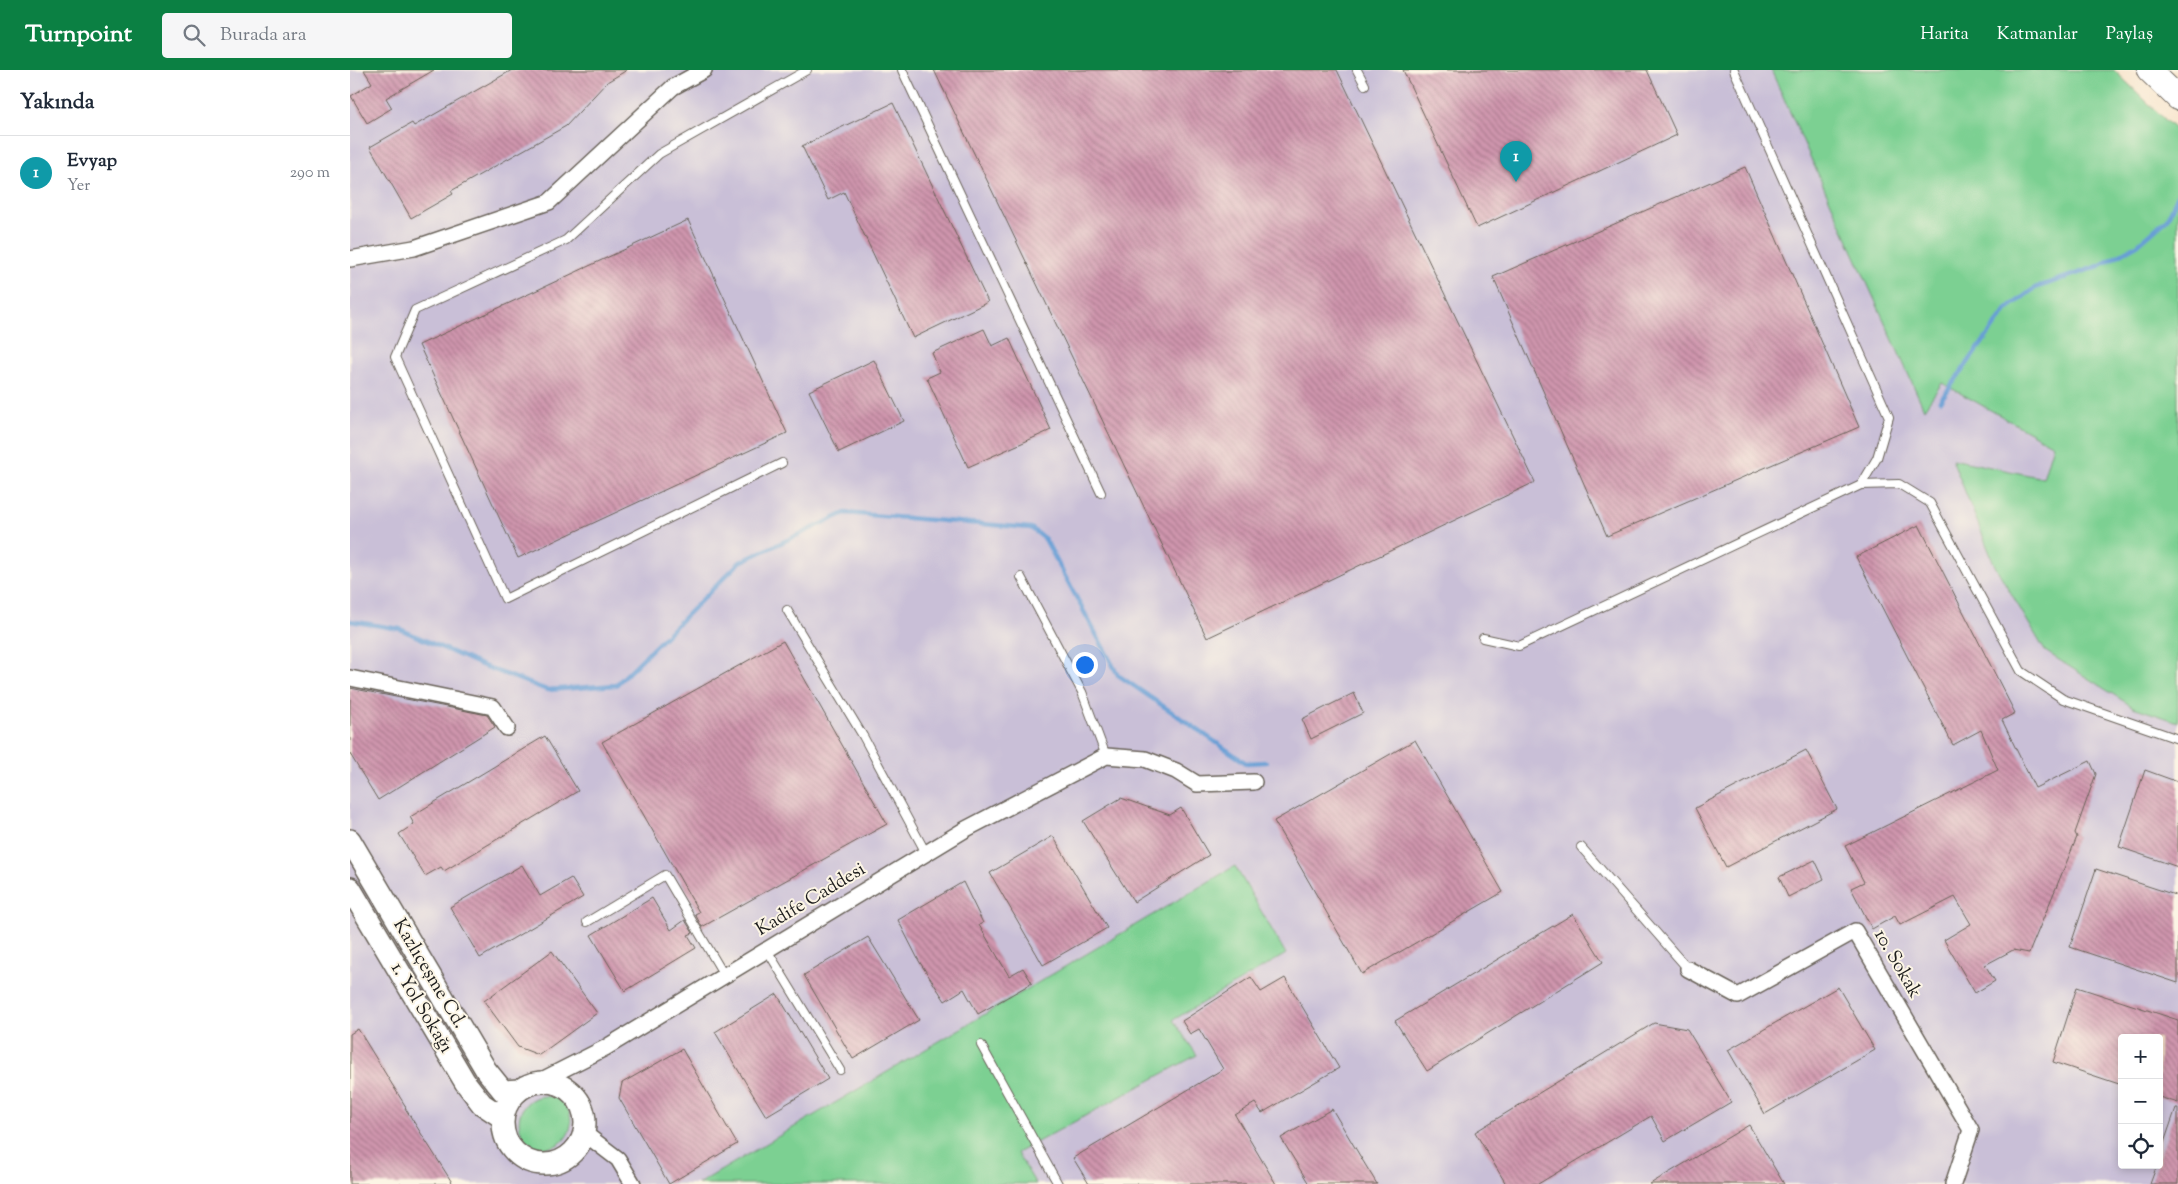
<!DOCTYPE html>
<html lang="tr">
<meta charset="utf-8">
<style>
body{margin:0;font-family:"Sorts Mill Goudy",serif;background:#f6f6f7;color:#1f2937}
.controls{position:absolute;right:15px;bottom:15px;display:grid;overflow:hidden;border-radius:5px;box-shadow:0 2px 8px #0003}
.controls button{width:45px;height:45px;display:grid;place-items:center;padding:0;border:0;border-bottom:1px solid #e0e1e3;background:#fff;color:#1f2937;font:25px sans-serif}
.you{position:absolute;left:734px;top:594px;width:18px;height:18px;margin:-12px;border:4px solid #fff;border-radius:50%;background:#1a73e8;box-shadow:0 0 0 8px #1a73e833}
.badge{display:grid;place-items:center;width:32px;height:32px;border-radius:50%;background:#0b8043;color:#fff;font-size:16px;font-weight:700}
.pin{position:absolute;translate:-50% -41px;filter:drop-shadow(0 1px 2px #0008)}
.pin::after{content:'';position:absolute;top:26px;width:18px;height:15px;background:inherit;clip-path:polygon(0 0,100% 0,50% 100%)}
.list{margin:0;padding:0;list-style:none}
h2{display:flex;justify-content:space-between;align-items:center;height:65px;margin:0;padding:0 20px;font-size:21px}
h2 small{font-size:16px;font-weight:400;color:#747a83}
.list li{display:grid;grid-template-columns:32px 1fr auto;gap:15px;align-items:center;box-sizing:border-box;height:75px;padding:0 20px;border-top:1px solid #e0e1e3}
.list b{display:block;font-size:19px;white-space:nowrap}
.list p{margin:0;font-size:16px;white-space:nowrap;color:#747a83}
.list em{font-size:16px;font-style:normal;color:#747a83}
.icon{flex:none;width:28px;height:28px;fill:none;stroke:currentColor;stroke-width:2;stroke-linecap:round;stroke-linejoin:round}
.map{position:relative;flex:none;width:1828px;height:1114px;overflow:hidden}
header{display:flex;align-items:center;gap:30px;box-sizing:border-box;height:70px;padding:0 25px;background:#0b8043;color:#fff}
header strong{font-size:24px}
nav{display:flex;gap:28px;margin-inline-start:auto;font-size:18px}
.search{width:350px;height:45px;background:#f6f6f7;display:flex;align-items:center;gap:12px;box-sizing:border-box;padding:0 18px;border-radius:5px;color:#747a83;font-size:19px}
main{display:flex}
aside{flex:1;background:#fff}
.map>svg:first-child{display:block}
.industrial{fill:#c9bfd7;fill-rule:evenodd}
.green{fill:#7cd092;stroke:#4c7657}
.lines{fill:none;stroke-linecap:round;stroke-linejoin:round}
.stream{stroke:#689ed5;stroke-width:4.5}
.building{fill:url(#building-back-hatch)}
.lane-casing{stroke:#696259;stroke-width:10}
.street-casing{stroke:#696259;stroke-width:18}
.secondary-casing{stroke:#696259;stroke-width:24}
.primary-casing{stroke:#696259;stroke-width:26}
.lane{stroke:#fff;stroke-width:8}
.street{stroke:#fff;stroke-width:15}
.secondary{stroke:#fff;stroke-width:21}
.primary{stroke:#fff;stroke-width:24}
.labels{text-anchor:middle;dominant-baseline:central;stroke-width:4;stroke-linejoin:round;paint-order:stroke}
.street-label{font-size:19px;fill:#1c1c1c;stroke:#fcf5e5}
</style>
<header>
<strong>Turnpoint</strong>
<div class="search"><svg class="icon" aria-label="search" viewBox="0 0 24 24"><circle cx="10" cy="10" r="6"/><path d="M15 15l6 6"/></svg>Burada ara</div>
<nav><a>Harita</a><a>Katmanlar</a><a>Paylaş</a></nav>
</header>
<main>
<aside>
<h2>Yakında<small></small></h2>
<ul class="list">
<li><span class="badge" style="background:#0f9aa8">1</span><div><b>Evyap</b><p>Yer</p></div><em>290 m</em></li>
</ul>
</aside>
<div class="map">
<svg width="1828" height="1114" viewBox="0 0 1828 1114">
<defs>
<pattern id="building-back-hatch" width="6" height="6" patternUnits="userSpaceOnUse" patternTransform="scale(1.25)"><rect width="6" height="6" fill="#cf95ad"/><path d="M-1 5l2 2M0 0l6 6M5-1l2 2" fill="none" stroke="#a7798c"/></pattern>
</defs>
<rect width="100%" height="100%" fill="#fcf5e5"/>
<filter id="ink" filterUnits="userSpaceOnUse"><feTurbulence type="fractalNoise" baseFrequency=".02" numOctaves="2"/><feDisplacementMap in="SourceGraphic" scale="10" xChannelSelector="R" yChannelSelector="G"/><feConvolveMatrix kernelMatrix="1 2 1 2 8 2 1 2 1" color-interpolation-filters="sRGB"/></filter>
<filter id="wash" filterUnits="userSpaceOnUse"><feTurbulence type="fractalNoise" baseFrequency=".0096" numOctaves="4" result="noise"/><feDisplacementMap in="SourceGraphic" scale="20" xChannelSelector="R" yChannelSelector="G"/><feGaussianBlur stdDeviation="1.12" result="paint"/><feColorMatrix in="noise" values="0 0 0 0 0 0 0 0 0 0 0 0 0 0 0 0 0 1.4 0 .05"/><feComposite in="paint" operator="in"/></filter>
<g filter="url(#wash)">
<rect width="100%" height="100%" fill="#f7e3ca"/>
<path class="industrial" d="M 0,0 L 1764,0 L 1828,62 L 1828,1114 L 0,1114 ZM 1772,968 L 1809,968 L 1809,1095 L 1772,1095 Z"/>
<g class="green">
<polygon points="1421,0 1764,0 1828,62 1828,652 1783,637 1695,581 1645,496 1602,389 1693,408 1703,375 1592,313 1574,339"/>
<polygon points="885,796 936,884 823,950 847,985 667,1083 686,1114 348,1114"/>
<circle cx="195" cy="1052" r="26"/>
</g>
<g class="lines">
<g class="stream">
<polyline points="1590,331 1657,239 1685,218 1749,196 1787,175 1817,149 1828,125"/>
<polyline points="0,551 50,559 131,595 197,620 266,615 390,492 495,443 681,458 695,469 768,605 896,693 916,692"/>
</g>
</g>
<g id="blocks">
<g class="building">
<polygon points="14,0 84,0 36,28 42,38 17,53 1,26 22,13"/>
<polygon points="162,0 277,0 257,12 216,56 101,121 103,124 61,148 20,77 62,53 64,56"/>
<polygon points="584,0 987,0 1185,412 857,568"/>
<polygon points="1053,0 1297,0 1327,65 1127,158"/>
<polygon points="543,33 638,232 563,268 494,122 478,130 452,76"/>
<polygon points="1395,97 1509,357 1257,466 1143,207"/>
<polygon points="338,150 437,363 168,488 69,275"/>
<polygon points="634,259 642,276 659,268 701,360 618,397 577,308 590,302 582,283"/>
<polygon points="524,290 554,351 489,382 459,321"/>
<polygon points="1569,455 1665,643 1652,650 1685,718 1740,691 1746,704 1725,763 1727,767 1679,883 1663,880 1635,895 1645,911 1625,923 1594,870 1621,854 1605,827 1550,855 1545,846 1522,859 1501,818 1514,812 1495,776 1648,700 1631,660 1603,675 1506,487"/>
<polygon points="433,571 537,754 352,857 345,844 349,842 252,672"/>
<polygon points="0,618 137,645 145,657 28,730 0,684"/>
<polygon points="1004,623 1013,643 961,669 952,649"/>
<polygon points="195,666 228,721 94,801 91,797 75,806 49,764 64,754 60,747"/>
<polygon points="1065,670 1153,822 1012,904 924,751"/>
<polygon points="1456,680 1487,739 1376,797 1345,738"/>
<polygon points="1795,700 1828,712 1828,797 1769,777"/>
<polygon points="771,728 820,745 831,738 859,785 784,832 733,751"/>
<polygon points="703,766 757,858 693,895 640,803"/>
<polygon points="1465,790 1474,809 1438,827 1429,807"/>
<polygon points="172,795 190,826 221,808 233,827 130,888 100,837"/>
<polygon points="1746,799 1828,826 1828,913 1720,877"/>
<polygon points="613,812 633,853 629,855 659,906 673,898 682,913 628,944 614,919 595,931 569,891 548,850"/>
<polygon points="302,828 321,860 335,850 343,863 338,865 346,878 275,921 241,865"/>
<polygon points="1223,844 1253,892 1077,1001 1045,951"/>
<polygon points="518,867 569,950 503,989 454,905"/>
<polygon points="202,881 247,943 189,985 168,977 134,931"/>
<polygon points="901,907 911,922 935,908 989,998 912,1043 905,1033 885,1045 926,1114 739,1114 723,1088 873,999 849,959 840,964 832,951"/>
<polygon points="1488,917 1525,980 1415,1044 1378,980"/>
<polygon points="1727,917 1828,950 1828,1033 1809,1027 1809,968 1772,968 1772,1015 1703,992"/>
<polygon points="427,924 478,1009 416,1046 365,962"/>
<polygon points="1304,953 1337,959 1381,1032 1315,1071 1301,1046 1188,1114 1156,1114 1125,1062"/>
<polygon points="8,959 56,1037 55,1038 103,1114 0,1114 0,964"/>
<polygon points="332,979 387,1074 319,1114 269,1028 272,1013"/>
<polygon points="1826,1038 1828,1038 1828,1114 1800,1114 1807,1095 1809,1095 1809,1087"/>
<polygon points="982,1039 1013,1091 1027,1114 959,1114 931,1068"/>
<polygon points="1399,1055 1434,1114 1300,1114"/>
</g>
</g>
</g>
<g filter="url(#ink)">
<use href="#blocks" fill-opacity="0" stroke="#696259" stroke-width="1"/>
<g class="lines">
<g class="lane-casing">
<g id="lane">
<polyline points="552,0 751,423"/>
<polyline points="1007,0 1015,15"/>
<polyline points="432,393 155,529 45,287 65,240 216,170 309,84 457,0"/>
<polyline points="1511,415 1549,414 1580,433 1671,601 1713,629 1828,669"/>
<polyline points="671,507 732,622 756,686"/>
<polyline points="437,540 513,666 576,783"/>
<polyline points="1133,568 1169,576 1511,415 1527,388 1539,347 1384,0"/>
<polyline points="1231,777 1338,899"/>
<polyline points="237,852 315,805 374,905"/>
<polyline points="417,880 490,1000"/>
<polyline points="631,975 708,1114"/>
</g>
</g>
<g class="street-casing">
<g id="street">
<polyline points="0,189 64,178 199,132 323,17 354,0"/>
<polyline points="0,608 143,637 157,658"/>
<polyline points="1338,899 1388,926 1505,861 1621,1060 1603,1114"/>
<polyline points="188,1012 255,978 616,759 756,686 795,689 826,701 847,714 904,712"/>
<polyline points="234,1063 268,1089 283,1114"/>
</g>
</g>
<g class="secondary-casing">
<g id="secondary">
<polyline points="0,770 136,1000 153,1021 169,1020"/>
<polyline points="0,818 115,1012 132,1034 153,1048"/>
<circle cx="194" cy="1053" r="41"/>
</g>
</g>
<g class="primary-casing">
<polyline id="primary" points="1799,0 1828,28"/>
</g>
<use href="#lane" class="lane"/>
<use href="#street" class="street"/>
<use href="#secondary" class="secondary"/>
<use href="#primary" class="primary"/>
</g>
</g>
<g class="labels">
<g class="street-label">
<text transform="translate(461 830) rotate(-31)">Kadife Caddesi</text>
<text transform="translate(1547 894) rotate(60)">10. Sokak</text>
<text transform="translate(79 904) rotate(59)">Kazlıçeşme Cd.</text>
<text transform="translate(71 938) rotate(59)">1. Yol Sokağı</text>
</g>
</g>
</svg>
<div class="controls">
<button>+</button>
<button>−</button>
<button><svg class="icon" aria-label="locate" viewBox="0 0 24 24"><circle cx="12" cy="12" r="6"/><path d="M12 2v4M12 18v4M2 12h4M18 12h4"/></svg></button>
</div>
<div class="you"></div>
<div class="pin badge" style="left:1166px;top:112px;background:#0f9aa8">1</div>
</div>
</main>
